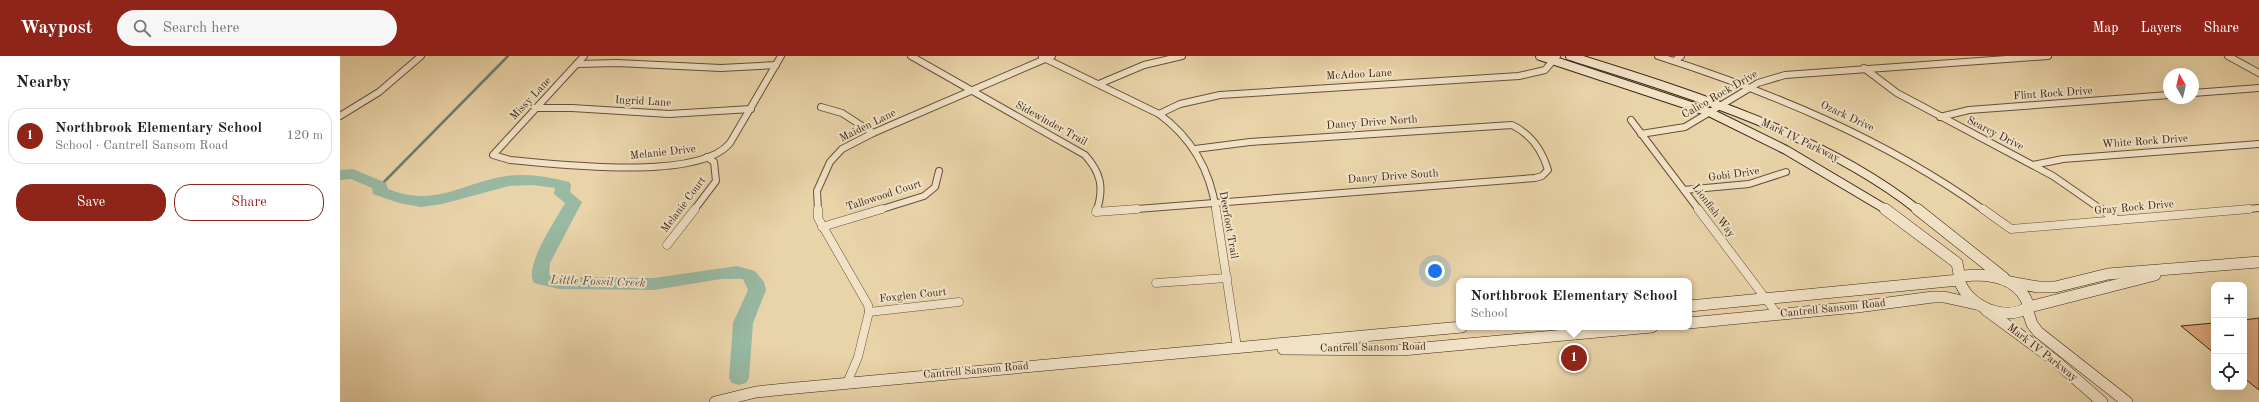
<!DOCTYPE html>
<meta charset="utf-8">
<style>
body{margin:0;font-family:"Old Standard TT",serif;background:#f6f6f6;color:#222}
.controls{position:absolute;right:12px;bottom:12px;display:grid;overflow:hidden;border-radius:8px;box-shadow:0 4px 16px #0002}
.controls button{width:36px;height:36px;display:grid;place-items:center;padding:0;border:0;border-bottom:1px solid #e0e0e0;background:#fff;color:#222;font:20px sans-serif}
.compass{position:absolute;left:1823px;top:12px;width:36px;height:36px;border-radius:50%;background:#fff;box-shadow:0 4px 16px #0002;rotate:352deg}
.you{position:absolute;left:1095px;top:215px;width:14px;height:14px;margin:-10px;border:3px solid #fff;border-radius:50%;background:#1a73e8;box-shadow:0 0 0 6px #1a73e833}
.badge{display:grid;place-items:center;width:26px;height:26px;border-radius:50%;background:#8f2418;color:#fff;font-size:13px;font-weight:700}
.pin{position:absolute;translate:-50% -50%;border:2px solid #fff;box-shadow:0 1px 4px #0006}
.popup{position:absolute;left:1116px;top:222px;width:236px;height:52px;box-sizing:border-box;display:grid;place-content:center;border-radius:8px;background:#fff;filter:drop-shadow(0 1px 3px #0005);font-size:13px;white-space:nowrap;color:#767676}
.popup b{font-size:15px;color:#222}
.popup::after{content:'';position:absolute;left:50%;top:100%;margin-left:-8px;border:8px solid transparent;border-top-color:#fff}
.list{margin:0;padding:0;list-style:none}
h2{display:flex;justify-content:space-between;align-items:center;height:52px;margin:0;padding:0 16px;font-size:17px}
h2 small{font-size:13px;font-weight:400;color:#767676}
.list li{display:grid;grid-template-columns:26px 1fr auto;gap:12px;align-items:center;box-sizing:border-box;height:56px;margin:0 8px 8px;padding:0 8px;border:1px solid #e0e0e0;border-radius:16px}
.list b{display:block;font-size:15px;white-space:nowrap}
.list p{margin:0;font-size:13px;white-space:nowrap;color:#767676}
.list em{font-size:13px;font-style:normal;color:#767676}
.actions{display:flex;gap:8px;padding:12px 16px}
.actions a{flex:1;padding:9px 0;border:1px solid #8f2418;border-radius:16px;text-align:center;font-size:14px;color:#8f2418}
.actions .main{background:#8f2418;color:#fff}
.icon{flex:none;width:22px;height:22px;fill:none;stroke:currentColor;stroke-width:2;stroke-linecap:round;stroke-linejoin:round}
.map{position:relative;flex:none;width:1919px;height:346px;overflow:hidden}
header{display:flex;align-items:center;gap:24px;box-sizing:border-box;height:56px;padding:0 20px;background:#8f2418;color:#fff}
header strong{font-size:19px}
nav{display:flex;gap:22px;margin-inline-start:auto;font-size:14px}
.search{width:280px;height:36px;background:#f6f6f6;display:flex;align-items:center;gap:10px;box-sizing:border-box;padding:0 14px;border-radius:22px;color:#767676;font-size:15px}
main{display:flex}
aside{flex:1;background:#fff}
.map>svg:first-child{display:block}
.lines{fill:none;stroke-linecap:round;stroke-linejoin:round}
.stream{stroke:#747e6b;stroke-width:2.5}
.river{fill:#98b9a4;fill-rule:evenodd}
.building{fill:#dea679;stroke:#3d2616}
.street-far1-casing{stroke:#68513a;stroke-width:8}
.street-casing{stroke:#68513a;stroke-width:9}
.secondary-far1-casing{stroke:#3d2616;stroke-width:10}
.secondary-casing{stroke:#3d2616;stroke-width:12}
.street-far1{stroke:#f1e2c6;stroke-width:6}
.street{stroke:#f1e2c6;stroke-width:8}
.secondary-far1{stroke:#f1e2c6;stroke-width:8}
.secondary{stroke:#f1e2c6;stroke-width:11}
.labels{text-anchor:middle;dominant-baseline:central;stroke-width:4;stroke-linejoin:round;paint-order:stroke}
.street-label{font-size:11px;fill:#3d2616;stroke:#f1e2c6}
.water-label{font-size:12px;font-style:italic;fill:#544b3a;stroke:#f1e2c6}
</style>
<header>
<strong>Waypost</strong>
<div class="search"><svg class="icon" aria-label="search" viewBox="0 0 24 24"><circle cx="10" cy="10" r="6"/><path d="M15 15l6 6"/></svg>Search here</div>
<nav><a>Map</a><a>Layers</a><a>Share</a></nav>
</header>
<main>
<aside>
<h2>Nearby<small></small></h2>
<ul class="list">
<li><span class="badge">1</span><div><b>Northbrook Elementary School</b><p>School · Cantrell Sansom Road</p></div><em>120 m</em></li>
</ul>
<div class="actions"><a class="main">Save</a><a>Share</a></div>
</aside>
<div class="map">
<svg width="1919" height="346" viewBox="0 0 1919 346">
<rect width="100%" height="100%" fill="#e9d3a8"/>
<filter id="stains"><feTurbulence type="fractalNoise" baseFrequency=".005" numOctaves="4"/><feColorMatrix values="0 0 0 0 .2 0 0 0 0 .09 0 0 0 0 .02 0 0 0 .5 -.17"/></filter>
<radialGradient id="worn" r=".72"><stop offset=".6" stop-color="#630" stop-opacity="0"/><stop offset="1" stop-color="#630" stop-opacity=".3"/></radialGradient>
<g class="lines">
<polyline class="stream" points="40,130 168,0"/>
<path class="river" d="M 13,113 L 46,127 L 48,133 C 97,152 120,127 167,120 C 188,117 209,121 229,126 L 231,129 L 230,136 L 242,146 L 210,207 L 209,219 L 219,221 L 314,222 L 397,210 L 415,215 L 424,226 L 426,234 L 413,267 L 409,322 L 406,327 L 399,329 L 392,327 L 389,322 L 393,267 L 408,234 L 403,223 L 381,223 L 314,234 L 219,233 L 194,227 C 183,211 216,164 225,147 L 214,138 L 215,132 L 193,129 L 169,130 L 102,148 L 81,151 L 59,147 L 33,138 L 32,132 L 11,123 L 0,124 L 0,114 Z"/>
</g>
<g class="building">
<polygon points="1919,262 1919,334 1904,322 1904,264"/>
<polygon points="1874,267 1874,297 1841,270"/>
</g>
<g class="lines">
<g class="street-far1-casing">
<g id="street-far1">
<path d="M 244,0 L 153,99 L 170,104 C 217,108 358,126 390,87 L 441,0"/>
<path d="M 571,0 L 745,99 C 761,117 764,131 757,154"/>
<path d="M 1318,0 C 1433,37 1545,83 1644,154"/>
<polyline points="1888,0 1919,17"/>
<path d="M 702,1 L 819,58 C 852,82 870,113 876,154"/>
<polyline points="1334,5 1341,0"/>
<polyline points="237,8 277,7 381,12 436,9"/>
<polyline points="1524,12 1557,37 1713,120 1762,154"/>
<polyline points="759,28 804,9 842,0"/>
<polyline points="1853,37 1919,32"/>
<polyline points="481,51 502,57 533,77"/>
<polyline points="195,52 232,52 329,58 411,53"/>
<polyline points="819,58 840,48 880,39 1179,20 1205,14 1217,0"/>
<polyline points="0,60 39,36 81,0"/>
<polyline points="1600,61 1629,54 1829,39"/>
<polyline points="1291,64 1359,154"/>
<polyline points="1301,78 1345,71 1418,27 1445,19 1708,0"/>
<polyline points="1693,109 1723,103 1919,88"/>
<polyline points="1344,134 1409,128 1446,116"/>
<polyline points="354,154 376,125 374,106 367,101"/>
<polyline points="478,154 477,135 490,106 502,93 533,77 712,0"/>
<polyline points="539,154 584,140 595,131 599,115"/>
<path d="M 784,154 L 1195,122 L 1202,120 L 1208,114 C 1202,94 1191,78 1172,69 L 910,86 L 855,93"/>
<polyline points="1898,154 1919,152"/>
</g>
</g>
<g class="street-casing">
<g id="street">
<polyline points="478,153 478,162 528,249 529,256 518,301 507,327"/>
<polyline points="757,153 756,156 797,153"/>
<polyline points="876,153 897,291"/>
<polyline points="1358,153 1438,259"/>
<polyline points="1643,153 1671,173 1909,153"/>
<polyline points="1761,153 1777,164"/>
<polyline points="482,171 542,153"/>
<polyline points="327,189 355,153"/>
<polyline points="816,227 887,222"/>
<polyline points="529,256 619,246"/>
</g>
</g>
<g class="secondary-far1-casing">
<g id="secondary-far1">
<polyline points="1200,0 1369,56 1446,94 1547,154"/>
<path d="M 1230,0 C 1348,37 1480,77 1578,154"/>
</g>
</g>
<g class="secondary-casing">
<g id="secondary">
<polyline points="1545,153 1617,207 1620,223"/>
<polyline points="1577,153 1664,222"/>
<path d="M 1635,219 C 1659,219 1682,226 1689,251 C 1665,266 1628,251 1619,224 L 1624,220 Z"/>
<polyline points="1670,226 1698,231 1715,231 1768,218 1919,206"/>
<polyline points="1349,250 1619,224"/>
<polyline points="1689,251 1815,219"/>
<polyline points="1687,253 1692,268 1698,276 1787,346"/>
<polyline points="1646,254 1714,304 1762,346"/>
<polyline points="1349,267 1517,251 1593,241 1604,241 1636,248"/>
<polyline points="943,293 1062,294 1312,271"/>
<polyline points="375,346 416,336 445,333 1122,271"/>
</g>
</g>
<use href="#street-far1" class="street-far1"/>
<use href="#street" class="street"/>
<use href="#secondary-far1" class="secondary-far1"/>
<use href="#secondary" class="secondary"/>
</g>
<g class="labels">
<g class="street-label">
<text transform="translate(1019 19) rotate(-3)">McAdoo Lane</text>
<text transform="translate(1713 38) rotate(-4)">Flint Rock Drive</text>
<text transform="translate(1380 39) rotate(-30)">Calico Rock Drive</text>
<text transform="translate(191 43) rotate(-47)">Missy Lane</text>
<text transform="translate(303 46) rotate(3)">Ingrid Lane</text>
<text transform="translate(1507 61) rotate(25)">Ozark Drive</text>
<text transform="translate(1032 67) rotate(-4)">Dancy Drive North</text>
<text transform="translate(711 68) rotate(29)">Sidewinder Trail</text>
<text transform="translate(528 70) rotate(-26)">Maiden Lane</text>
<text transform="translate(1655 78) rotate(27)">Searcy Drive</text>
<text transform="translate(1460 85) rotate(26)">Mark IV Parkway</text>
<text transform="translate(1805 86) rotate(-4)">White Rock Drive</text>
<text transform="translate(323 97) rotate(-6)">Melanie Drive</text>
<text transform="translate(1394 119) rotate(-8)">Gobi Drive</text>
<text transform="translate(1053 121) rotate(-4)">Dancy Drive South</text>
<text transform="translate(544 140) rotate(-18)">Tallowood Court</text>
<text transform="translate(344 149) rotate(-53)">Melanie Court</text>
<text transform="translate(1794 152) rotate(-5)">Gray Rock Drive</text>
<text transform="translate(1373 155) rotate(53)">Lionfish Way</text>
<text transform="translate(888 169) rotate(80)">Deerfoot Trail</text>
<text transform="translate(573 240) rotate(-6)">Foxglen Court</text>
<text transform="translate(1493 253) rotate(-6)">Cantrell Sansom Road</text>
<text transform="translate(1033 292) rotate(-1)">Cantrell Sansom Road</text>
<text transform="translate(1702 297) rotate(38)">Mark IV Parkway</text>
<text transform="translate(636 315) rotate(-5)">Cantrell Sansom Road</text>
</g>
<g class="water-label">
<text transform="translate(258 226) rotate(2)">Little Fossil Creek</text>
</g>
</g>
<rect width="100%" height="100%" filter="url(#stains)"/>
<rect width="100%" height="100%" fill="url(#worn)"/>
</svg>
<div class="controls">
<button>+</button>
<button>−</button>
<button><svg class="icon" aria-label="locate" viewBox="0 0 24 24"><circle cx="12" cy="12" r="6"/><path d="M12 2v4M12 18v4M2 12h4M18 12h4"/></svg></button>
</div>
<svg class="compass" viewBox="-18 -18 36 36"><path d="M0-13l5 13h-10z" fill="#e53935"/><path d="M0 13l5-13h-10z" fill="#767676"/></svg>
<div class="you"></div>
<div class="pin badge" style="left:1234px;top:302px">1</div>
<div class="popup"><b>Northbrook Elementary School</b>School</div>
</div>
</main>
